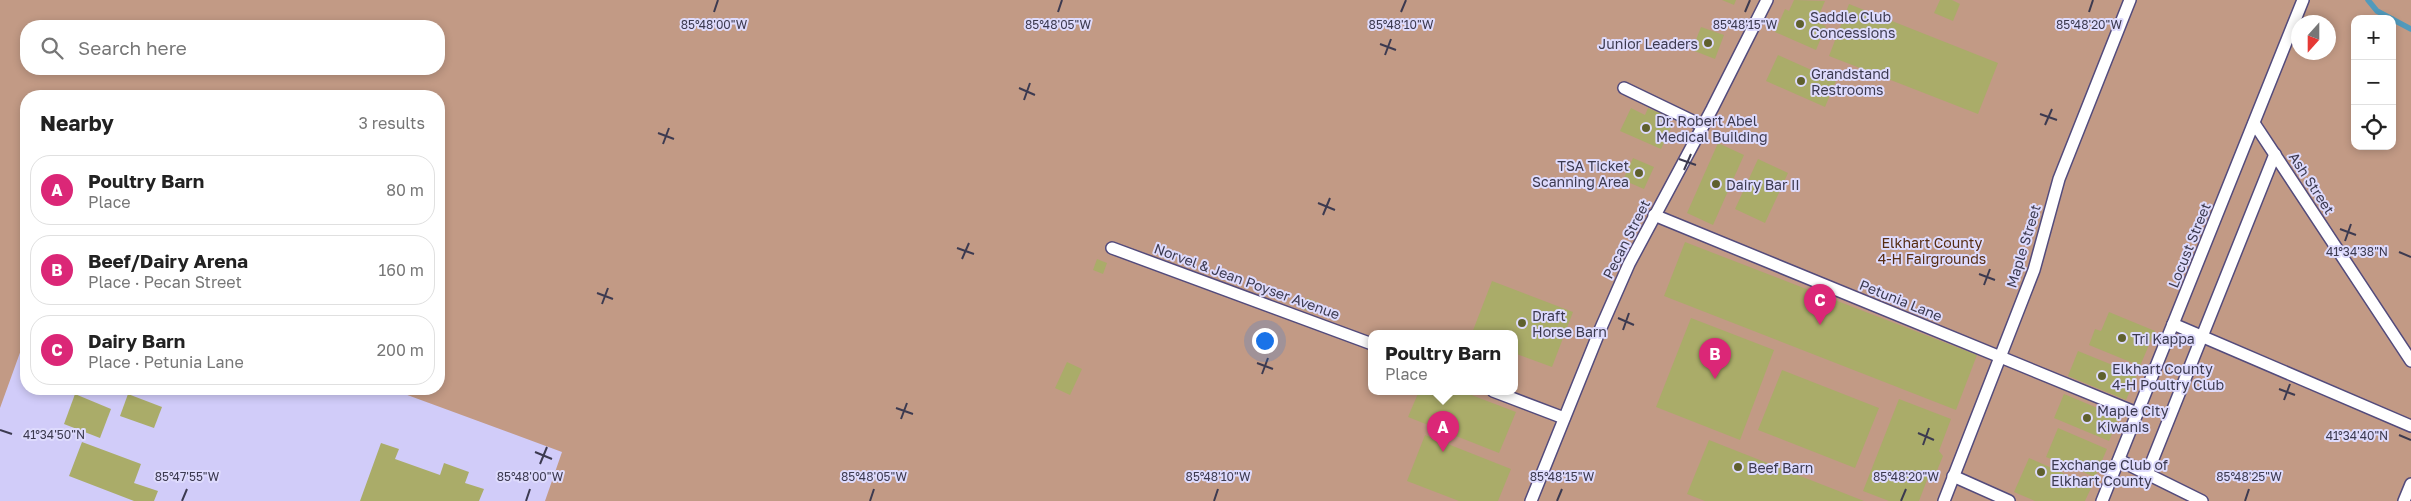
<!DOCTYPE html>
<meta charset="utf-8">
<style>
body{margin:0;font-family:"Golos Text",sans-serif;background:#f2f2f2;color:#222}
.controls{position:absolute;right:15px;top:15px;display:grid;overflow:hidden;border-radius:10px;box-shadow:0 2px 8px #0003}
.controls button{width:45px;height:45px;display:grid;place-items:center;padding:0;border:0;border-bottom:1px solid #e0e0e0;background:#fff;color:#222;font:25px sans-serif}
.compass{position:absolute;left:2291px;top:15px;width:45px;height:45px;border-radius:50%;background:#fff;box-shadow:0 2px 8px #0003;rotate:201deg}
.you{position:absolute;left:1264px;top:340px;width:18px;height:18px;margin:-12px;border:4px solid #fff;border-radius:50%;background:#1a73e8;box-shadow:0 0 0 8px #1a73e833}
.badge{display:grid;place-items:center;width:32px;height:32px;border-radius:50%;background:#db2777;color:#fff;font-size:16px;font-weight:700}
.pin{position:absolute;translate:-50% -41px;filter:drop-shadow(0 1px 2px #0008)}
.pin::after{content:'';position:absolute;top:26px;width:18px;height:15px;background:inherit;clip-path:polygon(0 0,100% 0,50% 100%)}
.popup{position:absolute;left:1368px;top:330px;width:150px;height:65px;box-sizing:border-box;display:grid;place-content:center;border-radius:10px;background:#fff;filter:drop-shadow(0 1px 4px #0005);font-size:16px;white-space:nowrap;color:#767676}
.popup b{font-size:19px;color:#222}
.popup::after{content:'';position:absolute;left:50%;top:100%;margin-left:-10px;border:10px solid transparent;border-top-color:#fff}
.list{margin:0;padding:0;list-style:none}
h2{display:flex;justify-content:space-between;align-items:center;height:65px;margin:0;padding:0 20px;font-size:21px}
h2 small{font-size:16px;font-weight:400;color:#767676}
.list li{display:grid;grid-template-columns:32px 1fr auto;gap:15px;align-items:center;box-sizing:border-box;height:70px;margin:0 10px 10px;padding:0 10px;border:1px solid #e0e0e0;border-radius:20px}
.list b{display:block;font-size:19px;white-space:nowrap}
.list p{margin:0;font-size:16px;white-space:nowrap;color:#767676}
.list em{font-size:16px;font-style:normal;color:#767676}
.icon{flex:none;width:28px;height:28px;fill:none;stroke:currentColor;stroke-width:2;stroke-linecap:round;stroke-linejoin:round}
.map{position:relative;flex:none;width:2411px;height:501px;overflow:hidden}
.search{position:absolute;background:#fff;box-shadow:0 2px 8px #0003;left:20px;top:20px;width:425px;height:55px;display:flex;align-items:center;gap:12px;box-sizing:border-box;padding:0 18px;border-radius:20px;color:#767676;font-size:19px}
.panel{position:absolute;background:#fff;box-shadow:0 2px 8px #0003;left:20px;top:90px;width:425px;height:305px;border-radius:20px}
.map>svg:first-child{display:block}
.green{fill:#c29a85;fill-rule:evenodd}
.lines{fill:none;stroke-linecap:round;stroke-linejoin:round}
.stream{stroke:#519abc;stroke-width:5.5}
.building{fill:#aaac69}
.pedestrian-casing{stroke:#534b7c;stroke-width:14}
.pedestrian{stroke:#fff;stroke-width:11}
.ticks{fill:none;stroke:#3c3a50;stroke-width:2}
.poi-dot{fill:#5f602e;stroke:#dedbfd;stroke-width:2}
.labels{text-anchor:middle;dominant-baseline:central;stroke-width:4;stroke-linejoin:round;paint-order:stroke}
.poi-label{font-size:14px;fill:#3c3a50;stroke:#dedbfd;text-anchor:start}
.street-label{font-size:14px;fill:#3c3a50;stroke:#dedbfd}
.park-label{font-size:14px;fill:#552c12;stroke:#dedbfd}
.ticks-label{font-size:12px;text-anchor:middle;fill:#3c3a50;stroke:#dedbfd;stroke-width:4;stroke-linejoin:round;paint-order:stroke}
</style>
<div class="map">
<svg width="2411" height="501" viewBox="0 0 2411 501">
<rect width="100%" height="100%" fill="#d1ccf9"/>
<path class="green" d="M 0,0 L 2411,0 L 2411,501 L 545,501 L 562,452 L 391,389 L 439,389 L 439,96 L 26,96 L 26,336 L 0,408 ZM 2355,19 L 2392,19 L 2392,146 L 2355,146 ZM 2298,22 L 2328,22 L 2328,52 L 2298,52 ZM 26,26 L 439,26 L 439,69 L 26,69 ZM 1372,333 L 1514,333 L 1514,391 L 1372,391 Z"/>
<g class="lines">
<g class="stream">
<polyline points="2368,0 2377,11 2392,19"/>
<polyline points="2392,19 2411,29"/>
</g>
</g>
<g class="building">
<polygon points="1722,0 1736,0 1734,5"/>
<polygon points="1794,0 1825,1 1816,22 1826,26 1816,50 1775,32 1785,9 1789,11"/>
<polygon points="1940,0 1952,0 1960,4 1953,21 1934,13"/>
<polygon points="1849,4 1998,63 1978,114 1829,56"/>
<polygon points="1701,27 1724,35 1715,59 1692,50"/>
<polygon points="1778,55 1836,81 1825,107 1766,81"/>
<polygon points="1631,108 1645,115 1648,108 1669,117 1665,124 1672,126 1661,149 1620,131"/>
<polygon points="1718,143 1744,155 1713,225 1687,213"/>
<polygon points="1633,158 1654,167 1644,189 1623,180"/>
<polygon points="1758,159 1788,173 1765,223 1735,209"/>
<polygon points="1685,242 1977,355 1956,410 1664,296"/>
<polygon points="1097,259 1107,263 1103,274 1093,270"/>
<polygon points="1492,281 1573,312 1552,367 1514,353 1514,333 1472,333"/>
<polygon points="1307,298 1319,303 1315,313 1303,309"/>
<polygon points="2109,312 2155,331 2140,366 2089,345 2095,329 2101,331"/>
<polygon points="1691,318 1774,350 1740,440 1656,407"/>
<polygon points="2078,351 2137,375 2126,400 2068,376"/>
<polygon points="1067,362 1082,369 1070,395 1055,388"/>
<polygon points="1782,370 1879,408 1855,468 1758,430"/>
<polygon points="1419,391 1461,391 1516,412 1499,453 1408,417"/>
<polygon points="75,394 111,409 100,438 64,424"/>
<polygon points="128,394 162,407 154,428 120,416"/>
<polygon points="2064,394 2119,417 2109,441 2054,418"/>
<polygon points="1899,399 1951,419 1939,451 1943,456 1934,478 1927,480 1919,501 1889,501 1863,491"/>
<polygon points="2058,428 2107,449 2095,477 2046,457"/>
<polygon points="1425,435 1511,469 1498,501 1459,501 1407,481"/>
<polygon points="1709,440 1864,501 1705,501 1687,494"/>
<polygon points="82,442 141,464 134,483 158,491 154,501 134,501 69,476"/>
<polygon points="381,443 399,449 395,459 440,475 444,463 469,472 465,483 484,489 479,501 360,501"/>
<polygon points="2029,458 2092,486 2085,501 2035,501 2014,492"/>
</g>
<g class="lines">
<g class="pedestrian-casing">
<g id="pedestrian">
<polyline points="1624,88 1703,126"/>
<polyline points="2254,123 2411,361"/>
<polyline points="1654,215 2137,413"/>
<polyline points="1112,248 1372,344"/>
<polyline points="2173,324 2411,426"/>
<polyline points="1493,391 1564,418"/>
<polyline points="2119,460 2202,501"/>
<polyline points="2147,474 2275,154"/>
<polyline points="1953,476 2009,501"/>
<polyline points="1531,501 1600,330 1629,264 1712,109 1767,0"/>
<polyline points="1944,501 2034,270 2059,179 2130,0"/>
<polyline points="2102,501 2303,0"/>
<polyline points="2404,501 2411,484"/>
</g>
</g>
<use href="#pedestrian" class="pedestrian"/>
</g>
<path class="ticks" d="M 714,12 L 718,0M 1058,12 L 1062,0M 1401,12 L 1406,0M 1745,12 L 1750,0M 2089,12 L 2093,0M 1380,44 L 1396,50M 1385,55 L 1391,39M 1019,88 L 1035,95M 1024,100 L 1030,83M 2040,114 L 2057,120M 2045,125 L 2052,109M 658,133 L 674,139M 663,144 L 669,128M 1679,159 L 1696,165M 1684,170 L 1691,154M 1318,203 L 1335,210M 1323,215 L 1330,198M 2340,229 L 2356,235M 2345,241 L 2351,224M 957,248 L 974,254M 2399,252 L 2411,257M 962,259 L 969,243M 1979,274 L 1995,280M 1984,285 L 1990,269M 597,293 L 613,299M 602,304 L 608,288M 1618,318 L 1634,325M 1623,330 L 1629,313M 1257,363 L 1273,369M 1262,374 L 1268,358M 2279,389 L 2295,395M 2284,400 L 2290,384M 896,408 L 913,414M 901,419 L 907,403M 0,430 L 12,434M 1918,433 L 1934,440M 2399,435 L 2411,440M 1923,445 L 1929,428M 535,452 L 552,459M 540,464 L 547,447M 182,501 L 187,489M 526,501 L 530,489M 870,501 L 874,489M 1214,501 L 1218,489M 1557,501 L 1562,489M 1901,501 L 1906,489M 2245,501 L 2249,489"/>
<g class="poi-dot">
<circle cx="1800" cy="24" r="5"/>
<circle cx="1708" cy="43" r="5"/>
<circle cx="1801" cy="81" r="5"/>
<circle cx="1646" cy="128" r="5"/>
<circle cx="1639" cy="173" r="5"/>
<circle cx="1716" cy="184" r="5"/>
<circle cx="1522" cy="323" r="5"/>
<circle cx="2122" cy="338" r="5"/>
<circle cx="2102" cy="376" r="5"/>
<circle cx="2087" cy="418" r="5"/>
<circle cx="1738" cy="467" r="5"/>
<circle cx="2041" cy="472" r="5"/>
</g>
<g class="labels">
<g class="poi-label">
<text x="1810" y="16">Saddle Club<tspan x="1810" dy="16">Concessions</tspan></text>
<text x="1698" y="43" text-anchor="end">Junior Leaders</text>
<text x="1811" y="73">Grandstand<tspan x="1811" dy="16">Restrooms</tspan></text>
<text x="1656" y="120">Dr. Robert Abel<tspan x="1656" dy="16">Medical Building</tspan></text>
<text x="1629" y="165" text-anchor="end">TSA Ticket<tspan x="1629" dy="16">Scanning Area</tspan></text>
<text x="1726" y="184">Dairy Bar II</text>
<text x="1532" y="315">Draft<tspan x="1532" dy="16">Horse Barn</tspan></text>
<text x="2132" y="338">Tri Kappa</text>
<text x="2112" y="368">Elkhart County<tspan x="2112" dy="16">4-H Poultry Club</tspan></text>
<text x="2097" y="410">Maple City<tspan x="2097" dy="16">Kiwanis</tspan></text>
<text x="2051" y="464">Exchange Club of<tspan x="2051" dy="16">Elkhart County</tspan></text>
<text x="1748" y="467">Beef Barn</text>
</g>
<g class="street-label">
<text transform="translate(2312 183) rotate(57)">Ash Street</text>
<text transform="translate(1626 239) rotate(-63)">Pecan Street</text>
<text transform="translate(2189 245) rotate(-68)">Locust Street</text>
<text transform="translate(2023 246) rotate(-73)">Maple Street</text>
<text transform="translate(1247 281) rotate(20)">Norvel &amp; Jean Poyser Avenue</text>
<text transform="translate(1901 300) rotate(22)">Petunia Lane</text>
</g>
<g class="park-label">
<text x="1932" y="242">Elkhart County<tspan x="1932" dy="16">4-H Fairgrounds</tspan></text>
</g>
</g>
<g class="ticks-label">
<text x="1058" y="29">85°48'05"W</text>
<text x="1745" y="29">85°48'15"W</text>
<text x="2089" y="29">85°48'20"W</text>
<text x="714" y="29">85°48'00"W</text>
<text x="1401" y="29">85°48'10"W</text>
<text x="2357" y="256">41°34'38"N</text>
<text x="54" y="439">41°34'50"N</text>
<text x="2357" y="440">41°34'40"N</text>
<text x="187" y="481">85°47'55"W</text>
<text x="530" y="481">85°48'00"W</text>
<text x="874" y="481">85°48'05"W</text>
<text x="1218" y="481">85°48'10"W</text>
<text x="1562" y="481">85°48'15"W</text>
<text x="1906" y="481">85°48'20"W</text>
<text x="2249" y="481">85°48'25"W</text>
</g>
</svg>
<div class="controls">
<button>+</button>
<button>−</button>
<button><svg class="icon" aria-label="locate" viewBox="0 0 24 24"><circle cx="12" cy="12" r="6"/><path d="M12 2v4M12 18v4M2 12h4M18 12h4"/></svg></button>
</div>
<svg class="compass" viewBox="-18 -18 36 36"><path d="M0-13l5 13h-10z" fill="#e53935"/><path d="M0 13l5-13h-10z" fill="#767676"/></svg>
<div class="you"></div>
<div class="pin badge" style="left:1443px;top:452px">A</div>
<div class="popup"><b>Poultry Barn</b>Place</div>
<div class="pin badge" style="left:1715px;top:379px">B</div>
<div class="pin badge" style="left:1820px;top:325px">C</div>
<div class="search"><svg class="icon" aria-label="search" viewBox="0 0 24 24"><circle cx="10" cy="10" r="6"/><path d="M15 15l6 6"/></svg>Search here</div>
<section class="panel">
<h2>Nearby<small>3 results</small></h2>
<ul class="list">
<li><span class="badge">A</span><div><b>Poultry Barn</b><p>Place</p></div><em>80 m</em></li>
<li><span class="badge">B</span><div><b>Beef/Dairy Arena</b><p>Place · Pecan Street</p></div><em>160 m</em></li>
<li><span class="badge">C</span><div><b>Dairy Barn</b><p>Place · Petunia Lane</p></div><em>200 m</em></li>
</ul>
</section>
</div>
